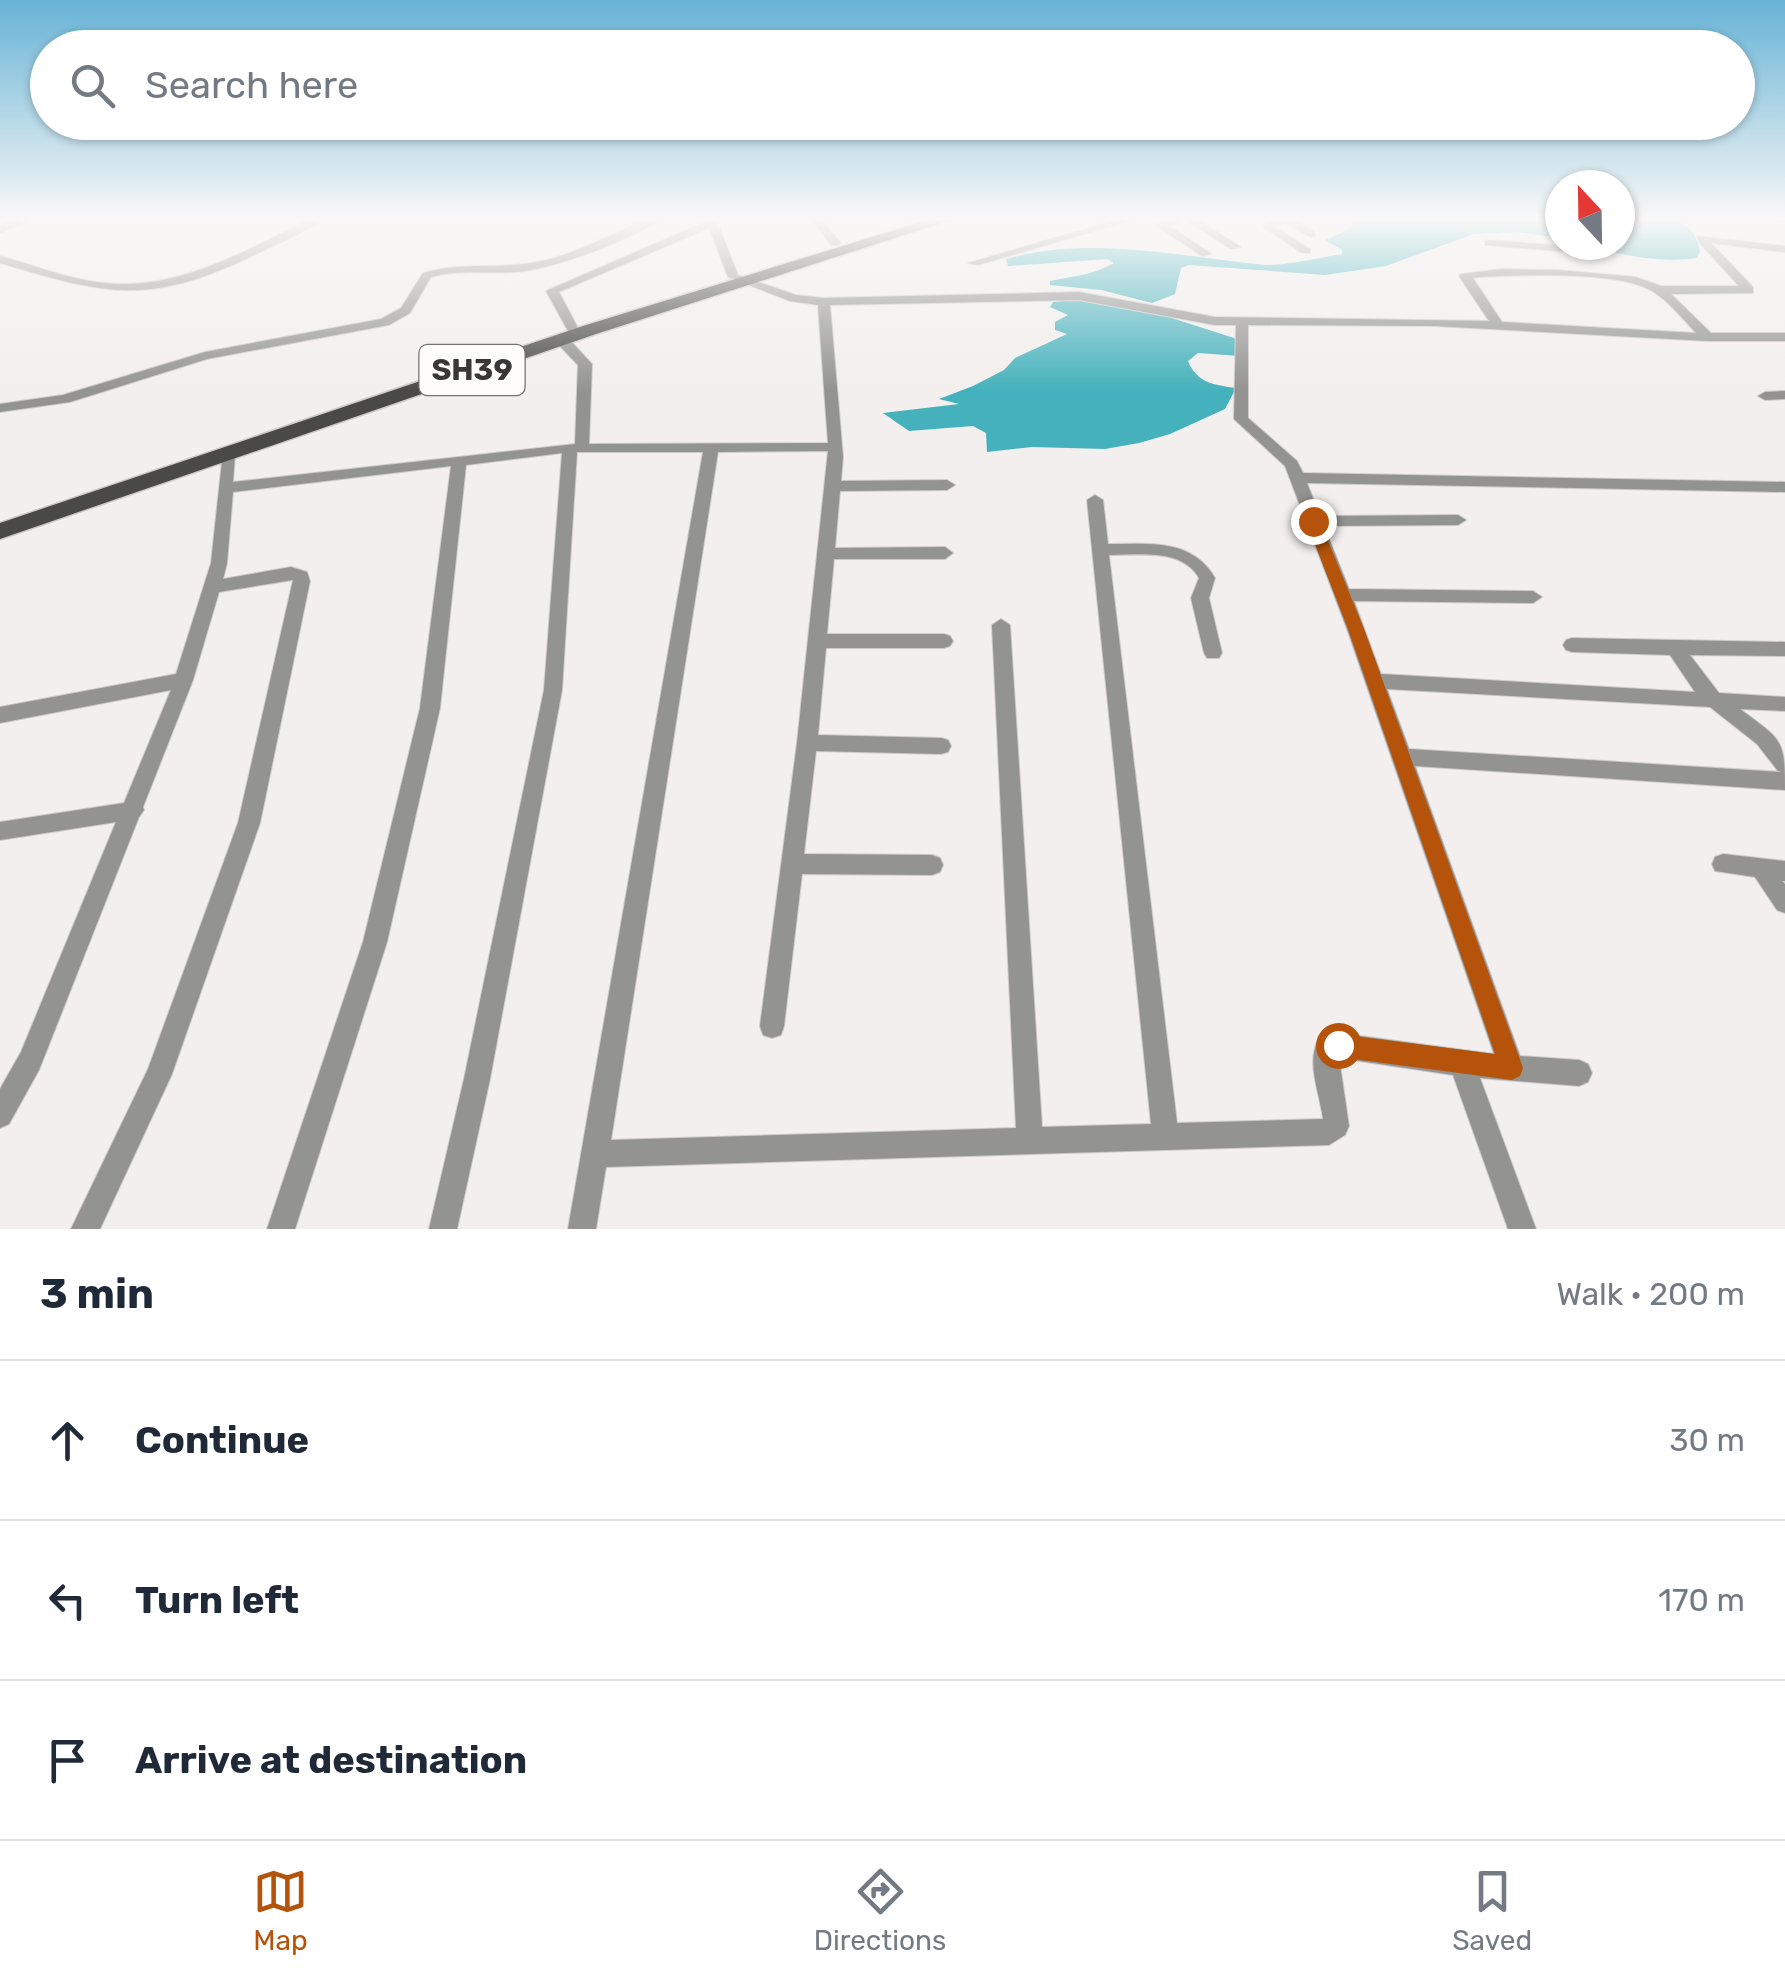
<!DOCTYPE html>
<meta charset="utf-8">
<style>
body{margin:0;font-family:Rubik,sans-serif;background:#f2f2f3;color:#1f2937}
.compass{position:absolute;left:1545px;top:170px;width:90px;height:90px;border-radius:50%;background:#fff;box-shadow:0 2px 8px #0004;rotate:338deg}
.stop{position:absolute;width:30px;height:30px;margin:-22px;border:8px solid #b45309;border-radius:50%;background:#fff}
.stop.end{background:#b45309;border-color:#fff;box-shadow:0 2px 10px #0008}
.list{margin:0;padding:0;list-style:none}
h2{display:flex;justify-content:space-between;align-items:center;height:130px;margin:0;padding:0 40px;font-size:42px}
h2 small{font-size:32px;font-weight:400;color:#747a83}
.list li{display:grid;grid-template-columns:65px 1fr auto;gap:30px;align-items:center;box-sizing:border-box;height:160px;padding:0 40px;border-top:2px solid #e0e1e3}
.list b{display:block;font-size:38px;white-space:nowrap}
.list em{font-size:32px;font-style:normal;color:#747a83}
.icon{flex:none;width:55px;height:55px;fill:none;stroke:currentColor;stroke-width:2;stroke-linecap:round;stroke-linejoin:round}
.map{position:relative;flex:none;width:1785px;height:1229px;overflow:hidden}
.search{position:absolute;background:#fff;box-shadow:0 2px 8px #0004;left:30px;right:30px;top:30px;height:110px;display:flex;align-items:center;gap:25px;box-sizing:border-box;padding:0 35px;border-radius:55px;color:#747a83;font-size:38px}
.sheet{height:610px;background:#fff}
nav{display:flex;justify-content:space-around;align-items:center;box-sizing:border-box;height:140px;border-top:2px solid #e0e1e3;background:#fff;font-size:28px;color:#747a83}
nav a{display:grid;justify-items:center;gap:5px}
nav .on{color:#b45309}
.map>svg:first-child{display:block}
.water{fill:#45b1bc}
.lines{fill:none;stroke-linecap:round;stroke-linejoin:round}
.minor-casing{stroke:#cdcac9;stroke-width:2}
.primary-casing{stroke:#cdcac9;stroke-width:3}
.minor{fill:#939392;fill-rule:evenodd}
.primary{fill:#494947;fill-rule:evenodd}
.route{fill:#b45309}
.labels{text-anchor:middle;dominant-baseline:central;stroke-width:9;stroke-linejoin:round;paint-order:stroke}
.shield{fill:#fffdfc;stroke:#747272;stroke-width:2.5}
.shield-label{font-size:30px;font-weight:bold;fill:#383737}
</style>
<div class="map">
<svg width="1785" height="1229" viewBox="0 0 1785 1229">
<rect width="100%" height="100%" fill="#f2efee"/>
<g class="water">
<path d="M 1355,219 L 1560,219 L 1560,238 L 1516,232 L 1474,234 L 1386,266 L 1325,275 L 1189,265 L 1181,268 L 1175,294 L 1152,303 L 1101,290 L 1050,285 L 1050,281 C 1074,276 1093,275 1114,263 L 1107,259 L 1008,266 L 1006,259 C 1091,235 1180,257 1266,265 C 1283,266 1323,257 1342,254 L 1342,250 L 1325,240 L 1346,231 Z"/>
<path d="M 1620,219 C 1653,219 1694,209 1700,252 L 1697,258 C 1661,263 1622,256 1588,245 L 1620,245 Z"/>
<path d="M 1089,298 L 1150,311 L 1234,338 L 1240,344 L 1240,356 L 1198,353 L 1188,361 C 1197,383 1214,385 1236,388 L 1225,409 L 1170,434 L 1139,443 L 1105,449 L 1032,447 L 987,452 L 986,433 L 973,426 L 909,431 L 883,413 L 959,404 L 939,399 L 973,386 L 1004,370 L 1015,358 L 1067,334 L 1055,330 L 1055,322 L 1068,315 L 1050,307 L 1053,302 Z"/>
</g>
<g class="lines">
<g class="minor-casing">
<g id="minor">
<polygon points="18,219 32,219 0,233 0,226"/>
<path d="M 310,219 L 323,219 C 303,234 277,244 254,255 C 149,306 107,295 0,263 L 0,256 C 35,265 69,280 105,283 C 179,291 246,250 310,219 Z"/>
<path d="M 647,219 L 661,219 C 631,240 554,269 516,272 C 488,274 459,269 431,277 L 410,313 L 389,325 L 207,359 L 70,402 L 0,412 L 0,404 L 63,395 L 205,352 L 381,319 L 401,308 L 423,273 C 459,262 495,269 531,263 C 572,257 610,234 647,219 Z"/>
<path d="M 706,219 L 716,219 L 738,275 L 796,295 L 824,298 L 1079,292 L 1215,317 L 1489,321 L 1459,276 L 1461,274 L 1502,269 L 1559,270 L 1636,277 L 1661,286 L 1739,286 L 1697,240 L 1697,236 L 1785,246 L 1785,252 L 1711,243 L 1753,287 L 1753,293 L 1671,294 L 1711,333 L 1785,333 L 1785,341 L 1708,341 L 1435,326 L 1248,325 L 1248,418 L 1297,461 L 1303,473 L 1785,482 L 1785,492 L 1307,483 L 1320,516 L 1458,515 L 1466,520 L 1458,525 L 1324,526 L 1349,589 L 1533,591 L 1542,597 L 1533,603 L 1354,601 L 1381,674 L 1695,692 L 1670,655 L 1572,652 L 1566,650 L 1563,645 L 1566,640 L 1572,638 L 1785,642 L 1785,656 L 1690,655 L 1719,693 L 1785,697 L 1785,711 L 1740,709 C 1781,740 1785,737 1785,790 L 1415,766 L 1520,1056 L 1579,1060 L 1588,1064 L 1592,1073 L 1588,1082 L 1579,1086 L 1480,1078 L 1536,1229 L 1508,1229 L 1453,1075 L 1339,1058 L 1349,1126 L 1345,1135 L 1329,1145 L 606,1167 L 596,1229 L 568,1229 L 703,452 L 577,452 L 562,690 L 490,1079 L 457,1229 L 429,1229 L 464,1079 L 544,690 L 562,453 L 466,465 L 440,708 L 387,942 L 295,1229 L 267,1229 L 363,942 L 420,708 L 451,466 L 233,492 L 227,563 L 223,579 L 291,567 L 307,572 L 310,581 L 260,823 L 172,1074 L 100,1229 L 71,1229 L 148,1069 L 238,823 L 293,580 L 219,592 L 193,680 L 143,807 L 144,810 L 139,817 L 39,1070 L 9,1124 L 0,1128 L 0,1089 L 21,1052 L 116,822 L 0,840 L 0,822 L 124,803 L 171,690 L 0,723 L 0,707 L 176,674 L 211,563 L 223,452 L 233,452 L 235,455 L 233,482 L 575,444 L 578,365 L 556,342 L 556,336 L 566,336 L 592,364 L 589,444 L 828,443 L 818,305 L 790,301 L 728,277 L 709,228 L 559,292 L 578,328 L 576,331 L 568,331 L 546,291 L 707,221 ZM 1480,277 C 1520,275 1617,271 1650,290 C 1668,300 1682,318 1696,333 L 1502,322 L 1473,278 ZM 1079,300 L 1215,325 L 1236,325 L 1234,419 L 1285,466 L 1347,629 L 1494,1054 L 1338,1033 L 1317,1042 C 1307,1066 1320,1094 1323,1119 L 1177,1123 L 1109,555 C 1139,555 1182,548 1199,578 L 1191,598 L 1204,653 L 1207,658 L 1219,658 L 1222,653 L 1209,598 L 1215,578 C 1192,538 1149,544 1108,544 L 1103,500 L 1095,495 L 1087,500 L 1151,1124 L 1042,1127 L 1010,625 L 1001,619 L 992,625 L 1016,1128 L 611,1140 L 718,452 L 828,451 L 797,743 L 760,1026 L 763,1035 L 772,1038 L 781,1035 L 784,1026 L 802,874 L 932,875 L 940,872 L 943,865 L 940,858 L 932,855 L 804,854 L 816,751 L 941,754 L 948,752 L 951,746 L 948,740 L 941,738 L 818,735 L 826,648 L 944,648 L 950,646 L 953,641 L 950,636 L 944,634 L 827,634 L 834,559 L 945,559 L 953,553 L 945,547 L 835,548 L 840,491 L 947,490 L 955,485 L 947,480 L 841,481 L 843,457 L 830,305 ZM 1387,689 L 1710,707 L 1757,744 L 1778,771 L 1782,772 L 1409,749 Z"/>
<polygon points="811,219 821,219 841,243 839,245 831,245"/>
<polygon points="1120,219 1136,219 978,265 968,263"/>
<polygon points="1169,219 1197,219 1241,247 1231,249 1185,220 1169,226 1212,254 1202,256 1155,225"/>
<polygon points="1277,219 1293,219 1315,232 1315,236 1311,237 1285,223 1275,227 1310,249 1310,253 1302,253 1262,226"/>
<polygon points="1778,219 1785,219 1785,222 1779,221"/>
<polygon points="1489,240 1593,248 1599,251 1593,254 1485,245 1485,241"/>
<polygon points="1785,391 1785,399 1765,400 1758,396 1765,392"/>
<polygon points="1723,854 1785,861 1785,881 1782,881 1785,884 1785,913 1777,910 1755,877 1715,871 1712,864 1715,857"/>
</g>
</g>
<g class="primary-casing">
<polygon id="primary" points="930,219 954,219 596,334 0,539 0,523 583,326"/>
</g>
<use href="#minor" class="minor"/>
<use href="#primary" class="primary"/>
</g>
<linearGradient id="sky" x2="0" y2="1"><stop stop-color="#67b3d6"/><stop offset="0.56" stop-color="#f9f8f7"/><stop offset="1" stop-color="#f9f8f7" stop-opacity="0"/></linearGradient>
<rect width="1785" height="391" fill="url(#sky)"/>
<polygon class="route" points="1308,517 1320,521 1364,629 1523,1068 1520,1076 1512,1080 1338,1057 1330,1053 1326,1045 1330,1037 1338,1034 1495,1054 1348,629 1306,521"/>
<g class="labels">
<rect class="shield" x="419.5" y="345" width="105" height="50" rx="8"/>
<g class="shield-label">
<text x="472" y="370">SH39</text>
</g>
</g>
</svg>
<svg class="compass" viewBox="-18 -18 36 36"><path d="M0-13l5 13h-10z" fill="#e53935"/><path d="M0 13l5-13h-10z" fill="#747a83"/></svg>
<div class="stop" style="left:1338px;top:1045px"></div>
<div class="stop end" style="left:1313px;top:521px"></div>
<div class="search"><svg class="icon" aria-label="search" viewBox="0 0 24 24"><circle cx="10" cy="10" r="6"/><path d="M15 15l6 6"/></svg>Search here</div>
</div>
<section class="sheet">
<h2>3 min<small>Walk · 200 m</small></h2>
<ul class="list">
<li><svg class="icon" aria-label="ahead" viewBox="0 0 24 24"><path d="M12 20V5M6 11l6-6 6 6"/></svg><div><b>Continue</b></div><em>30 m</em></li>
<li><svg class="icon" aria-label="left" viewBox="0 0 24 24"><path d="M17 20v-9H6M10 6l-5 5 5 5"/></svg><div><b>Turn left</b></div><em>170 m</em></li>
<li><svg class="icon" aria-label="arrive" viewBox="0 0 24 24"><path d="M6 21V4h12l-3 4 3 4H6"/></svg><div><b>Arrive at destination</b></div></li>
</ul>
</section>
<nav>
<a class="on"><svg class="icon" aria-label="map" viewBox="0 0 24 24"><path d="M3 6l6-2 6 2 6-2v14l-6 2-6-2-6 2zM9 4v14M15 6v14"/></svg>Map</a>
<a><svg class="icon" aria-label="directions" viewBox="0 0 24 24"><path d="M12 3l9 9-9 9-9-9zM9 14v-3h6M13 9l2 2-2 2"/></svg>Directions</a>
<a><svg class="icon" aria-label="saved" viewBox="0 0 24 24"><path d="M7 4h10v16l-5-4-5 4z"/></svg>Saved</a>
</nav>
